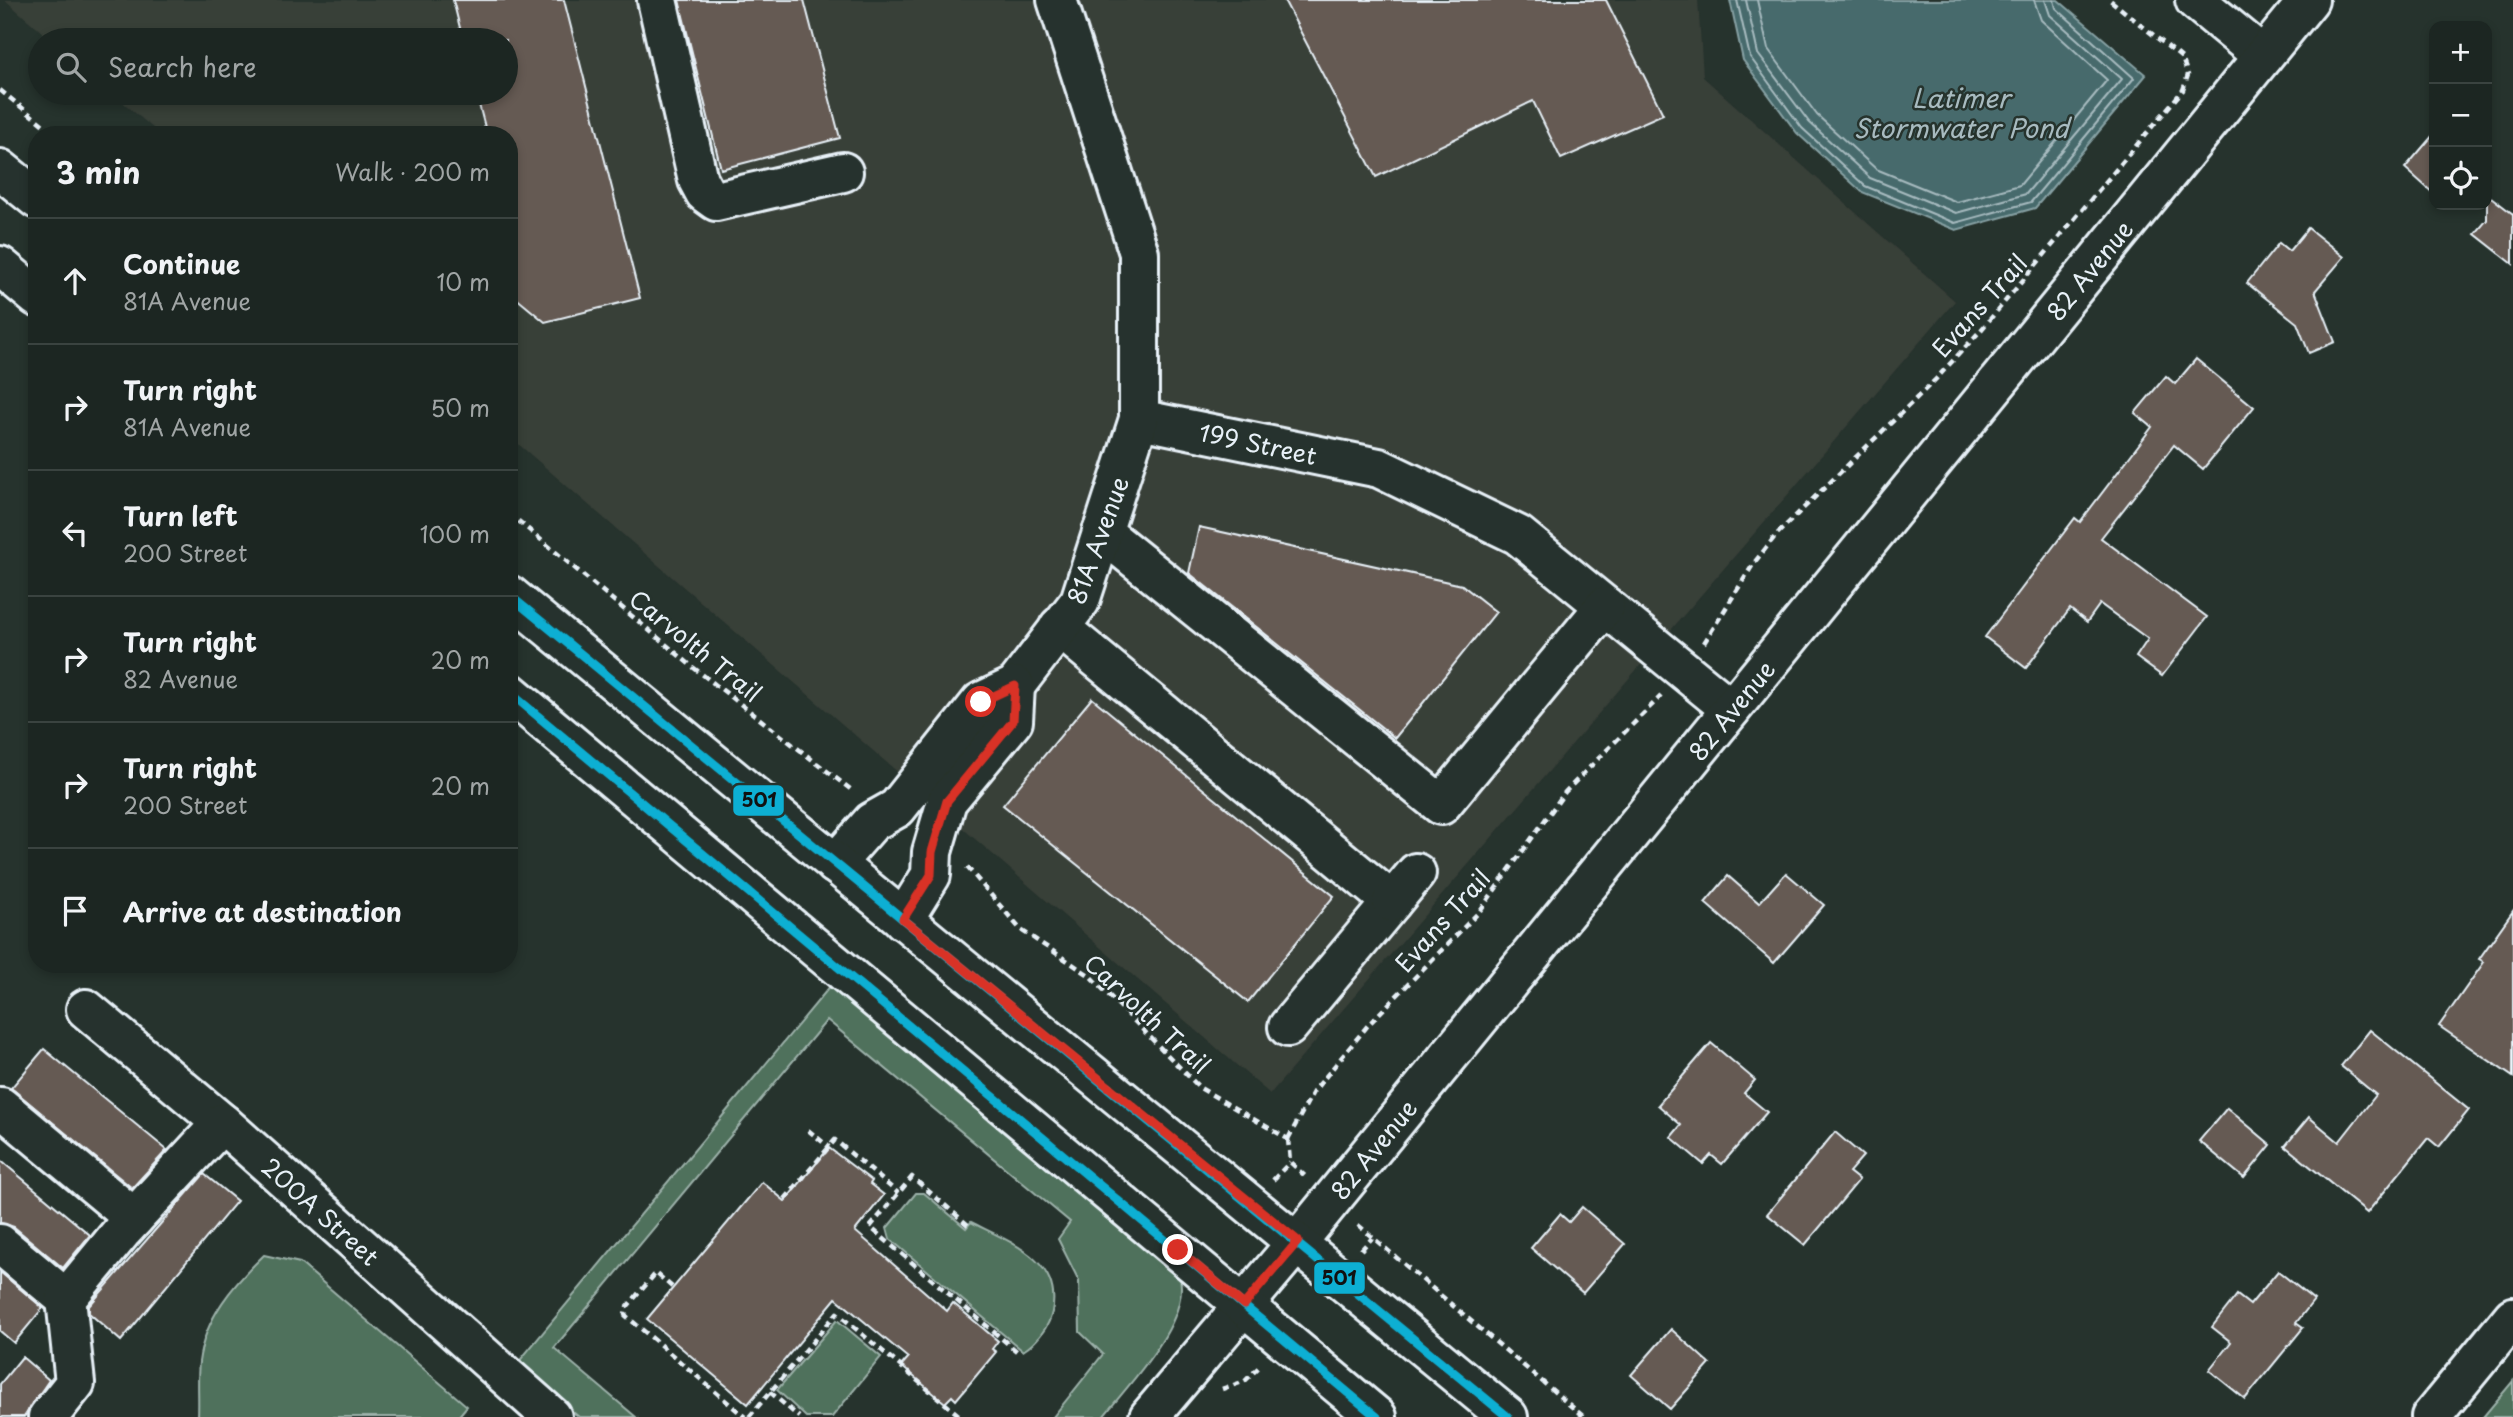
<!DOCTYPE html>
<meta charset="utf-8">
<style>
body{margin:0;font-family:"Playpen Sans",sans-serif;background:#252e2a;color:#f1f3f6}
.controls{position:absolute;right:21px;top:21px;display:grid;overflow:hidden;border-radius:14px;box-shadow:0 4px 10px #0003}
.controls button{width:63px;height:63px;display:grid;place-items:center;padding:0;border:0;border-bottom:2px solid #3a4340;background:#1c2622;color:#f1f3f6;font:35px sans-serif}
.stop{position:absolute;width:21px;height:21px;margin:-16px;border:5px solid #d93025;border-radius:50%;background:#fff}
.stop.end{background:#d93025;border-color:#fff;box-shadow:0 2px 7px #0008}
.list{margin:0;padding:0;list-style:none}
h2{display:flex;justify-content:space-between;align-items:center;height:91px;margin:0;padding:0 28px;font-size:30px}
h2 small{font-size:23px;font-weight:400;color:#a0a5a5}
.list li{display:grid;grid-template-columns:46px 1fr auto;gap:21px;align-items:center;box-sizing:border-box;height:126px;padding:0 28px;border-top:2px solid #3a4340}
.list b{display:block;font-size:26px;white-space:nowrap}
.list p{margin:0;font-size:23px;white-space:nowrap;color:#a0a5a5}
.list em{font-size:23px;font-style:normal;color:#a0a5a5}
.icon{flex:none;width:38px;height:38px;fill:none;stroke:currentColor;stroke-width:2;stroke-linecap:round;stroke-linejoin:round}
.map{position:relative;flex:none;width:2513px;height:1417px;overflow:hidden}
.search{position:absolute;background:#1c2622;box-shadow:0 4px 10px #0003;left:28px;top:28px;width:490px;height:77px;display:flex;align-items:center;gap:18px;box-sizing:border-box;padding:0 24px;border-radius:38px;color:#a0a5a5;font-size:26px}
.panel{position:absolute;background:#1c2622;box-shadow:0 4px 10px #0003;left:28px;top:126px;width:490px;height:847px;border-radius:28px}
.map>svg:first-child{display:block}
.built{fill:#393f38}
.green{fill:#50715b;stroke:#9cb1aa;stroke-width:2}
.water{fill:#476b6c;stroke:#87a1a4;stroke-width:2}
.lines{fill:none;stroke-linecap:round;stroke-linejoin:round}
.shore{stroke:#a8bbc0;stroke-width:2}
.building{fill:#655a52;stroke:#e8f1f8;stroke-width:2}
.minor-casing{stroke:#e8f1f8;stroke-width:44}
.major-casing{stroke:#e8f1f8;stroke-width:44}
.path{stroke:#e8f1f8;stroke-width:4.5;stroke-dasharray:7 5;stroke-linecap:butt}
.minor{stroke:#26332d;stroke-width:38}
.major{stroke:#26332d;stroke-width:38}
.bus-1-casing{stroke:#26332d;stroke-width:14}
.bus-1{stroke:#0dafd3;stroke-width:9}
.route{stroke:#d93025;stroke-width:9}
.labels{text-anchor:middle;dominant-baseline:central;stroke-width:5;stroke-linejoin:round;paint-order:stroke}
.street-label{font-size:24px;fill:#e8f1f8;stroke:#26332d}
.water-label{font-size:26px;font-style:italic;fill:#a8bbc0;stroke:#26332d}
.line-badge{stroke:#26332d;stroke-width:2.5}
.pale-badge-label{font-size:19px;text-anchor:middle;font-weight:bold;fill:#111}
</style>
<div class="map">
<svg width="2513" height="1417" viewBox="0 0 2513 1417">
<rect width="100%" height="100%" fill="#26332d"/>
<filter id="ink" filterUnits="userSpaceOnUse"><feTurbulence type="fractalNoise" baseFrequency=".0143" numOctaves="2"/><feDisplacementMap in="SourceGraphic" scale="14" xChannelSelector="R" yChannelSelector="G"/><feConvolveMatrix kernelMatrix="1 2 1 2 8 2 1 2 1" color-interpolation-filters="sRGB"/></filter>
<g filter="url(#ink)">
<polygon class="built" points="5,0 1698,0 1703,77 1955,301 1270,1094 509,436 509,135 161,135 112,93 506,93 506,40 51,40"/>
<g class="green">
<path d="M 832,984 L 1179,1273 C 1193,1320 1131,1381 1103,1417 L 1053,1417 L 1103,1354 L 1080,1332 L 1079,1281 L 1058,1239 L 1070,1222 L 827,1020 L 554,1348 L 636,1417 L 579,1417 L 516,1365 Z"/>
<path d="M 916,1193 L 924,1193 L 966,1228 L 971,1222 C 1008,1241 1063,1260 1052,1312 C 1049,1327 1036,1343 1023,1351 L 890,1239 L 887,1228 Z"/>
<path d="M 264,1255 L 300,1263 L 467,1406 L 458,1417 L 198,1417 C 199,1399 197,1380 199,1362 C 205,1317 233,1285 264,1255 Z"/>
<polygon points="837,1320 881,1357 832,1417 806,1417 777,1390"/>
<polygon points="2513,1381 2513,1417 2483,1417"/>
</g>
<polygon class="water" points="1730,0 2058,0 2146,75 2035,208 1956,230 1862,192 1797,133 1743,60"/>
<g class="lines">
<g class="shore">
<polyline points="1737,0 1750,57 1802,128 1865,186 1955,223 2031,202 2134,78 2056,8 2054,0"/>
<polyline points="1746,0 1758,54 1809,122 1870,178 1956,213 2026,194 2122,79 2050,15 2045,0"/>
<polyline points="1757,0 1768,49 1817,115 1876,169 1957,202 2020,185 2107,80 2041,20 2034,0"/>
</g>
</g>
<g class="building">
<polygon points="453,0 564,0 640,298 545,322 509,292 509,135 487,135 476,93 506,93 506,40 463,40"/>
<polygon points="679,0 804,0 840,138 721,169"/>
<polygon points="1284,0 1606,0 1663,114 1561,159 1533,101 1376,177"/>
<polygon points="2434,134 2434,194 2405,168"/>
<polygon points="2487,194 2513,214 2513,264 2475,234 2487,220"/>
<polygon points="2308,228 2344,257 2315,291 2335,342 2309,353 2297,323 2247,283 2279,243 2289,251"/>
<polygon points="2196,359 2254,407 2203,469 2174,445 2101,538 2207,617 2162,676 2136,657 2148,639 2100,604 2087,622 2070,609 2026,668 1985,637 2075,518 2080,522 2152,427 2135,413 2166,376 2175,384"/>
<polygon points="1199,527 1462,585 1496,612 1395,738 1189,573"/>
<polygon points="1092,698 1334,896 1248,1002 1003,805"/>
<polygon points="1786,873 1824,905 1774,963 1705,903 1728,876 1759,903"/>
<polygon points="2513,911 2513,1077 2439,1026 2484,962 2479,959"/>
<polygon points="2370,1030 2469,1110 2439,1147 2428,1138 2367,1213 2285,1146 2309,1117 2339,1142 2376,1095 2341,1066"/>
<polygon points="1711,1043 1755,1080 1744,1093 1767,1112 1722,1164 1711,1155 1703,1164 1671,1137 1681,1125 1658,1105"/>
<polygon points="44,1049 167,1150 132,1188 11,1088"/>
<polygon points="2227,1108 2271,1145 2244,1178 2199,1141"/>
<polygon points="1835,1132 1863,1156 1849,1172 1859,1180 1805,1245 1767,1214"/>
<polygon points="829,1148 872,1181 870,1184 884,1195 855,1231 947,1311 953,1303 998,1341 992,1349 996,1352 956,1400 952,1396 945,1403 901,1366 908,1358 836,1298 748,1404 647,1319 762,1182 785,1201"/>
<polygon points="0,1160 90,1235 63,1268 14,1227 0,1223"/>
<polygon points="204,1174 237,1201 121,1341 89,1313 89,1306"/>
<polygon points="1582,1207 1625,1244 1583,1293 1531,1248 1560,1214 1569,1222"/>
<polygon points="2278,1271 2314,1300 2296,1323 2303,1328 2245,1399 2209,1370 2231,1342 2212,1327 2237,1295 2250,1305"/>
<polygon points="0,1272 43,1308 14,1343 0,1331"/>
<polygon points="1671,1329 1710,1364 1670,1409 1631,1375"/>
<polygon points="22,1357 49,1380 24,1417 0,1417 0,1384"/>
</g>
<g class="lines">
<g class="minor-casing">
<g id="minor">
<polyline points="657,0 698,180 705,193 716,201 843,172"/>
<polyline points="2195,0 2263,56"/>
<polyline points="1139,419 1379,468 1518,535 1731,709"/>
<polyline points="1102,532 1441,805 1605,606"/>
<polyline points="1059,627 1392,902 1288,1027"/>
<polyline points="835,864 872,822 897,808 981,702 1015,686 1080,601 1139,419 1139,253 1057,0"/>
<polyline points="1392,902 1416,873"/>
<polyline points="903,920 931,875 932,852 947,801 1013,721 1015,686"/>
<polyline points="86,1009 222,1123 552,1417"/>
<polyline points="1,1107 134,1218"/>
<polyline points="0,1244 66,1299"/>
<polyline points="48,1417 75,1383 66,1299 123,1230 222,1123"/>
<polyline points="1149,1417 1298,1241 2309,0"/>
<polyline points="2431,1417 2513,1317"/>
</g>
</g>
<g class="major-casing">
<g id="major">
<polyline points="0,169 37,199"/>
<polyline points="0,266 37,297"/>
<polyline points="509,595 1508,1417"/>
<polyline points="509,692 1377,1417"/>
</g>
</g>
<g class="path">
<polyline points="0,90 56,135"/>
<polyline points="509,513 694,668 854,792"/>
<polyline points="1704,643 1754,563 1777,534 1936,379 1981,330 2183,90 2188,75 2182,58 2110,0"/>
<polyline points="967,867 1021,930 1089,975 1200,1088 1288,1139"/>
<polyline points="808,1130 829,1147"/>
<polyline points="1288,1139 1313,1092 1369,1024 1479,912 1565,792 1661,696"/>
<polyline points="1288,1139 1290,1162 1305,1176"/>
<polyline points="1273,1180 1290,1162"/>
<polyline points="785,1199 835,1140 898,1193"/>
<polyline points="968,1225 912,1177 870,1227 1020,1354"/>
<polyline points="1358,1225 1584,1417"/>
<polyline points="1361,1250 1372,1238"/>
<polyline points="672,1287 656,1273 626,1308 625,1315 745,1417"/>
<polyline points="1222,1389 1245,1381 1261,1365"/>
<polyline points="770,1392 799,1417"/>
<polyline points="749,1417 837,1313 961,1417"/>
</g>
<use href="#minor" class="minor"/>
<use href="#major" class="major"/>
<g class="bus-1-casing">
<g id="bus-1">
<polyline points="509,595 1508,1417"/>
<polyline points="509,692 1377,1417"/>
</g>
</g>
<use href="#bus-1" class="bus-1"/>
</g>
</g>
<g class="lines" filter="url(#ink)">
<polyline class="route" points="981,702 1015,686 1013,721 947,801 932,852 931,875 903,919 1298,1241 1244,1305 1178,1250"/>
</g>
<g class="labels">
<g class="street-label">
<text transform="translate(2089 270) rotate(-51)">82 Avenue</text>
<text transform="translate(1979 305) rotate(-48)">Evans Trail</text>
<text transform="translate(1258 443) rotate(12)">199 Street</text>
<text transform="translate(1097 540) rotate(-70)">81A Avenue</text>
<text transform="translate(696 645) rotate(39)">Carvolth Trail</text>
<text transform="translate(1731 710) rotate(-51)">82 Avenue</text>
<text transform="translate(1442 920) rotate(-48)">Evans Trail</text>
<text transform="translate(1148 1013) rotate(43)">Carvolth Trail</text>
<text transform="translate(1373 1149) rotate(-51)">82 Avenue</text>
<text transform="translate(321 1211) rotate(42)">200A Street</text>
</g>
<g class="water-label">
<text x="1961" y="97">Latimer<tspan x="1961" dy="30">Stormwater Pond</tspan></text>
</g>
</g>
<g class="line-badge">
<rect x="732" y="784" width="53" height="33" rx="7" fill="#0dafd3"/>
<rect x="1313" y="1261" width="53" height="34" rx="7" fill="#0dafd3"/>
</g>
<g class="pale-badge-label">
<text x="759" y="807">501</text>
<text x="1339" y="1285">501</text>
</g>
</svg>
<div class="controls">
<button>+</button>
<button>−</button>
<button><svg class="icon" aria-label="locate" viewBox="0 0 24 24"><circle cx="12" cy="12" r="6"/><path d="M12 2v4M12 18v4M2 12h4M18 12h4"/></svg></button>
</div>
<div class="stop" style="left:981px;top:702px"></div>
<div class="stop end" style="left:1178px;top:1250px"></div>
<div class="search"><svg class="icon" aria-label="search" viewBox="0 0 24 24"><circle cx="10" cy="10" r="6"/><path d="M15 15l6 6"/></svg>Search here</div>
<section class="panel">
<h2>3 min<small>Walk · 200 m</small></h2>
<ul class="list">
<li><svg class="icon" aria-label="ahead" viewBox="0 0 24 24"><path d="M12 20V5M6 11l6-6 6 6"/></svg><div><b>Continue</b><p>81A Avenue</p></div><em>10 m</em></li>
<li><svg class="icon" aria-label="right" viewBox="0 0 24 24"><path d="M7 20v-9h11M14 6l5 5-5 5"/></svg><div><b>Turn right</b><p>81A Avenue</p></div><em>50 m</em></li>
<li><svg class="icon" aria-label="left" viewBox="0 0 24 24"><path d="M17 20v-9H6M10 6l-5 5 5 5"/></svg><div><b>Turn left</b><p>200 Street</p></div><em>100 m</em></li>
<li><svg class="icon" aria-label="right" viewBox="0 0 24 24"><path d="M7 20v-9h11M14 6l5 5-5 5"/></svg><div><b>Turn right</b><p>82 Avenue</p></div><em>20 m</em></li>
<li><svg class="icon" aria-label="right" viewBox="0 0 24 24"><path d="M7 20v-9h11M14 6l5 5-5 5"/></svg><div><b>Turn right</b><p>200 Street</p></div><em>20 m</em></li>
<li><svg class="icon" aria-label="arrive" viewBox="0 0 24 24"><path d="M6 21V4h12l-3 4 3 4H6"/></svg><div><b>Arrive at destination</b></div></li>
</ul>
</section>
</div>
